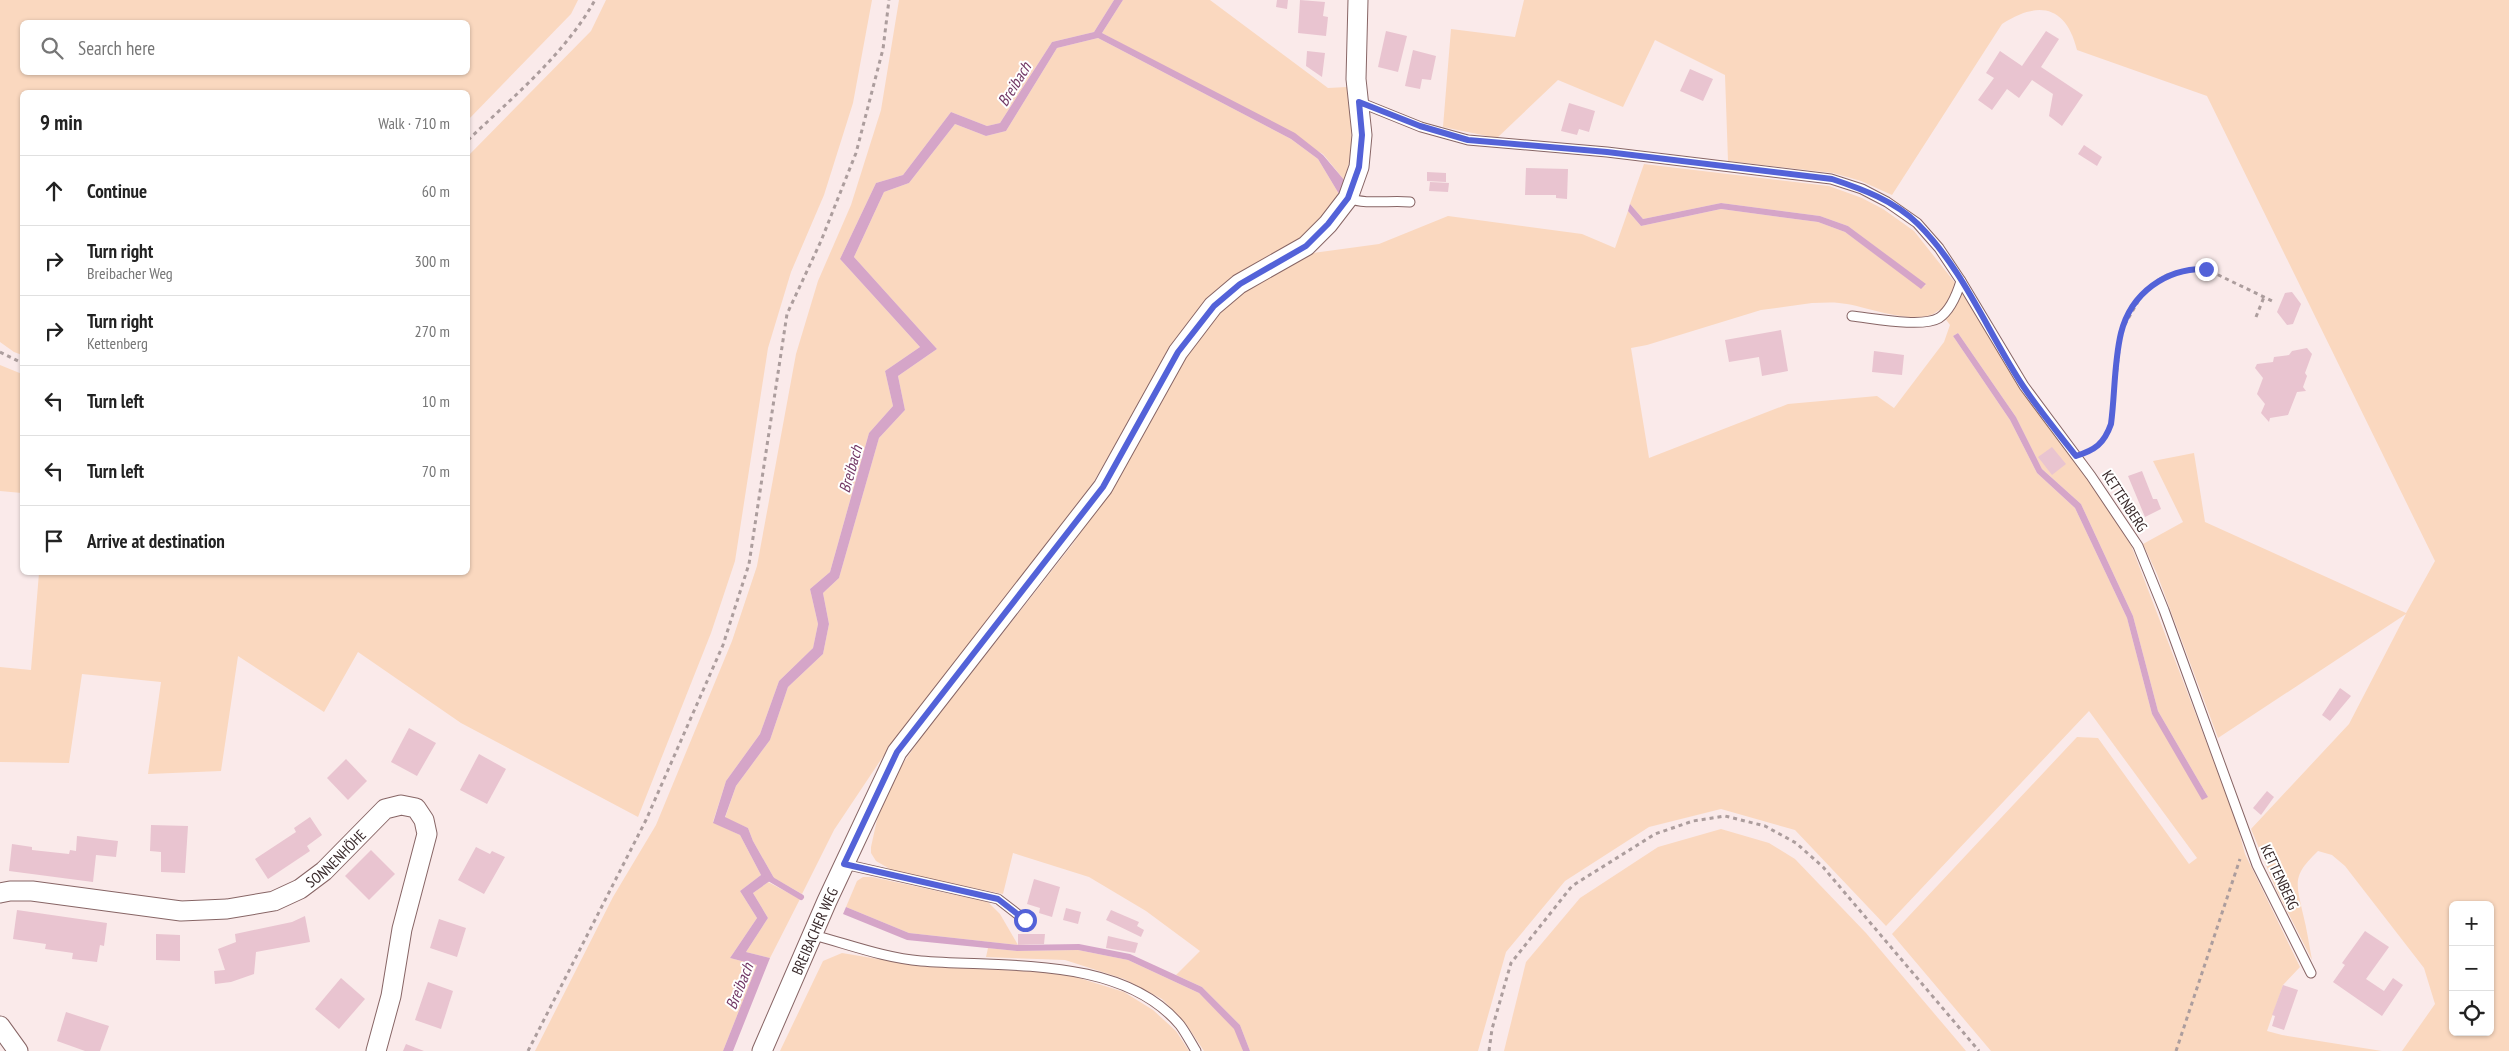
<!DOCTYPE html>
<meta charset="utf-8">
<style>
body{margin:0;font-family:"PT Sans Narrow",sans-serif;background:#f6f6f6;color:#222}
.controls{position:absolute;right:15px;bottom:15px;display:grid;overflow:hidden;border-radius:8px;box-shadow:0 1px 4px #0004}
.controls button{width:45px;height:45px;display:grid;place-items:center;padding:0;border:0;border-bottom:1px solid #e0e0e0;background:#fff;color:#222;font:25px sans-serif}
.stop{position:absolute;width:15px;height:15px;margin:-11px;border:4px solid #5362d8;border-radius:50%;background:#fff}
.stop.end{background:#5362d8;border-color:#fff;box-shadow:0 1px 5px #0008}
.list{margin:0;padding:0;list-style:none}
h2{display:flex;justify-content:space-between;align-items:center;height:65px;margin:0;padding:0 20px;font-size:21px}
h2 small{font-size:16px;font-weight:400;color:#767676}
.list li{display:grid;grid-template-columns:32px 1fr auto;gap:15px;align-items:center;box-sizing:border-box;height:70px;padding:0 20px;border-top:1px solid #e0e0e0}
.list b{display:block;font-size:19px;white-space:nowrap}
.list p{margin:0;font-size:16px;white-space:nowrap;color:#767676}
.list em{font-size:16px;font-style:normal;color:#767676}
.icon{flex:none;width:28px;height:28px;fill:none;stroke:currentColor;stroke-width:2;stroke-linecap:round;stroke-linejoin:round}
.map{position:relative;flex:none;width:2509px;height:1051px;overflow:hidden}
.search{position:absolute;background:#fff;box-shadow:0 1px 4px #0004;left:20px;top:20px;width:450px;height:55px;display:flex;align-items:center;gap:12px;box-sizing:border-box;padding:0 18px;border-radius:8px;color:#767676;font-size:19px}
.panel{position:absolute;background:#fff;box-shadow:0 1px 4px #0004;left:20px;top:90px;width:450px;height:485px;border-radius:8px}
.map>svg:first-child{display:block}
.green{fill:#fad8bf;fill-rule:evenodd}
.water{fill:#d5a5c8}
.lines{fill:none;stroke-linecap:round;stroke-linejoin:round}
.stream{stroke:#d5a5c8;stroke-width:6}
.building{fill:#e9c4d0}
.service-casing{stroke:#876565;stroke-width:11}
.minor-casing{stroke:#876565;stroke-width:21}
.path{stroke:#ac9d9d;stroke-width:3;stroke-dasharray:4 4;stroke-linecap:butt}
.service{stroke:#fff;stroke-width:9}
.minor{stroke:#fff;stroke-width:19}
.route{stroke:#5362d8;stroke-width:6}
.labels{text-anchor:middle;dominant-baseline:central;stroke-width:4;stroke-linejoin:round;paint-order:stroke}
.street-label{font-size:15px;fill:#392a2b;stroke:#fff}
.water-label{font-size:16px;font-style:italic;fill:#713764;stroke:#fff}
</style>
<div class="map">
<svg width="2509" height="1051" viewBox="0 0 2509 1051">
<rect width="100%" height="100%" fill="#faeaea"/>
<g class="green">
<path d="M 0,0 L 578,0 L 571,14 L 468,120 L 468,92 L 22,92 L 22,355 L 14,352 L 0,342 ZM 468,22 L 468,72 L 22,72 L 22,22 Z"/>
<polygon points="606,0 872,0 853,103 824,195 791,272 768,348 735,561 711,633 638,817 461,723 358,652 324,712 238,656 221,771 148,774 161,682 82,674 69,763 0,762 0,667 31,670 39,573 468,572 468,156 591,31"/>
<polygon points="899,0 1114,0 1094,32 1052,42 1000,123 987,126 951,112 903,175 876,183 840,259 920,347 885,371 893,406 869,433 830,572 810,589 818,624 813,648 779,681 760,734 726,781 713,822 740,835 761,875 740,891 757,918 730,958 757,965 723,1051 535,1051 613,897 656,825 732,641 757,566 796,354 818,281 851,205 881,110"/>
<path d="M 1123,0 L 1210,0 L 1328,88 L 1347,87 C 1352,120 1354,149 1345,181 L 1323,154 L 1102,33 Z"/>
<path d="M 1524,0 L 2509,0 L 2509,1051 L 2402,1051 L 2435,1004 L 2424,968 L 2345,866 L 2332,855 L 2318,851 C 2292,876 2296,882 2303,914 C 2307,929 2309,945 2312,960 L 2276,889 L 2251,829 L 2349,724 L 2406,614 L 2218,738 L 2157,574 L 2143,544 L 2183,522 L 2153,461 L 2194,453 L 2205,522 L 2406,613 L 2435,561 L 2207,96 L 2077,50 C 2066,6 2039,0 2002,24 L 1892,195 L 1861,181 L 1833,173 L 1728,161 L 1725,75 L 1655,40 L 1623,107 L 1558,80 L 1497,138 L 1443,127 L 1451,29 L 1515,37 ZM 2453,905 L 2490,905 L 2490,1032 L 2453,1032 Z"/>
<polygon points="1098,38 1291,139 1318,159 1339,194 1321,220 1301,239 1171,349 1093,483 882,758 834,830 802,894 774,878 753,841 748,828 725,818 736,786 770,740 788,687 823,654 829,624 823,593 839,578 879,438 905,410 898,376 937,349 854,257 884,192 909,183 955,124 986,136 1006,131 1057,48"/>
<path d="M 1644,164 L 1829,186 L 1862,198 L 1883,209 L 1914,231 L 1964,294 L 2020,388 L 2087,478 L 2131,545 L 2235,817 L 2245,854 L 2300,967 L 2283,985 L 2267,1031 L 2282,1035 L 2382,1051 L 1991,1051 L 1892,934 L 2077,737 L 2098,738 L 2189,864 L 2197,858 L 2089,711 L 1886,926 L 1795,830 L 1721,809 L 1649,827 L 1565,881 L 1506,952 L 1478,1051 L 1250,1051 L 1240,1025 L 1202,987 L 1176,975 L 1200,951 L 1146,911 L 1089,877 L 1013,853 L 1003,894 L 895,872 L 876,861 L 871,853 L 871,847 L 880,806 L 899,769 L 922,736 L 1072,545 L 1109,491 L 1183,357 L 1222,310 L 1242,291 L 1313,253 L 1379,244 L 1448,216 L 1582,234 L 1615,248 L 1628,211 L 1641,226 L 1721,209 L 1818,222 L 1845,232 L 1921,288 L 1926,285 L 1848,226 L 1820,216 L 1721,203 L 1643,219 L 1630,204 ZM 1812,303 C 1821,303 1830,302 1839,303 C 1866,305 1918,329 1939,310 L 1950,325 L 1944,342 L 1894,408 L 1877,396 L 1788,404 L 1649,458 L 1631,348 L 1647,345 L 1761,310 ZM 1958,333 L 2016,417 L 2042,469 L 2081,504 L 2133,616 L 2158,711 L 2208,797 L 2152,714 L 2127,618 L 2075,508 L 2037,473 L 2010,420 L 1953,336 Z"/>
<polygon points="0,365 22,374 22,493 0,491"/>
<polygon points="1721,829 1769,843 1795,859 1866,933 1966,1051 1504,1051 1526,962 1580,898 1658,847"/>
<polygon points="863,877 872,877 988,902 1000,914 1018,945 909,933 846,907 857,881"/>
<polygon points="768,882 800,899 770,958 746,952 768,918 753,893"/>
<polygon points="988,948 1017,951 1078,950 1128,960 1199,993 1235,1029 1243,1051 1204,1051 1186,1024 1162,999 1124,979 1065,960 986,957"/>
<polygon points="842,953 920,966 1063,973 1124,992 1153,1010 1176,1031 1189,1051 780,1051 823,961"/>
</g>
<g class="water">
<polygon points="1114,0 1123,0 1102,33 1295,133 1323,155 1345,181 1339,194 1318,159 1291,139 1098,38 1057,48 1006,131 986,136 955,124 909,183 884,192 854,257 937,349 898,376 905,410 879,438 839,578 823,593 829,624 823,654 788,687 770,740 736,786 725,817 748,828 753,841 774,878 753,893 768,918 746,952 770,958 733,1051 723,1051 757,965 730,958 757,918 740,891 761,875 740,835 713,823 726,781 760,734 779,681 813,648 818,624 810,589 830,572 869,433 893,406 885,371 920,347 840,259 876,183 903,175 951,112 987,126 1000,123 1052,42 1094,32"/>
<polygon points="1721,203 1820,216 1848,226 1926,284 1921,289 1845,232 1818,222 1721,209 1641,226 1628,211 1630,204 1643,219"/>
<polygon points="1958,333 2016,417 2042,469 2081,504 2133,616 2158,711 2208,797 2202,800 2152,714 2127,618 2075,508 2037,473 2010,420 1953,336"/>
<polygon points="846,907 909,933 1018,945 1079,944 1130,954 1202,987 1240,1025 1250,1051 1243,1051 1234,1029 1199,993 1128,960 1078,950 1017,951 907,940 843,914"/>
</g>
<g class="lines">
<polyline class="stream" points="767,877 801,897"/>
</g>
<g class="building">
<polygon points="1277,0 1288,0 1287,9 1276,7"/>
<polygon points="1300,0 1325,2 1323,16 1328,17 1326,36 1298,33"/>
<polygon points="1386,31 1407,36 1398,72 1378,67"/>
<polygon points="2046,31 2059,39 2041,67 2083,95 2062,126 2049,116 2053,94 2032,80 2019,98 2007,89 1992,110 1978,100 1994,78 1986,73 2000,51 2022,66"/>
<polygon points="1413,50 1436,56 1431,80 1422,79 1420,89 1405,86"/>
<polygon points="1307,51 1325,53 1322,77 1306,66"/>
<polygon points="1690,69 1713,79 1703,101 1680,91"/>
<polygon points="1569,103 1595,111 1589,132 1579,129 1577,135 1561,131"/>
<polygon points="2084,145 2102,157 2097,166 2078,154"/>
<polygon points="1526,168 1568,169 1567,199 1556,198 1556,195 1525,195"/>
<polygon points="1427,172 1446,173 1446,182 1427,181"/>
<polygon points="1430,182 1449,183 1448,192 1429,191"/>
<polygon points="2292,292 2301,304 2293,324 2287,325 2277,312 2285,293"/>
<polygon points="1781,330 1788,371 1762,376 1759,357 1729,362 1725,340"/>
<polygon points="2307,348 2312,354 2305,373 2307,376 2303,387 2306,391 2297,392 2288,415 2270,418 2269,422 2261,413 2265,404 2257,394 2263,378 2255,368 2257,364 2273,362 2274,357 2289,355 2292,351"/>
<polygon points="1874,351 1904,355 1902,375 1872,372"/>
<polygon points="2052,447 2066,464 2052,475 2038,457"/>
<polygon points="2142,471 2153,499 2157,499 2161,509 2145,517 2128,476"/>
<polygon points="2340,688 2351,696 2330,721 2322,715"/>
<polygon points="409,728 436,743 417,776 391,762"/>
<polygon points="479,754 506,769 487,804 460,790"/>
<polygon points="346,759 367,781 348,800 327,778"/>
<polygon points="2267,791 2274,797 2261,815 2253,808"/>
<polygon points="310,817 322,835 307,846 310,851 268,879 255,859 296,832 294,828"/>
<polygon points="151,825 188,826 185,873 161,872 161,852 150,851"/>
<polygon points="77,836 118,841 116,857 96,855 93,882 9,871 12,844 32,847 32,850 69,854 70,850 76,851"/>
<polygon points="476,847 490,854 492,851 505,857 484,894 458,880"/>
<polygon points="371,850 395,874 369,900 345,876"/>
<polygon points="1034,879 1060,887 1052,917 1039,913 1040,908 1027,904"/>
<polygon points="1066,908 1081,912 1078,924 1063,920"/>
<polygon points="17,910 107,923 104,946 100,945 97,962 72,959 73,953 45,949 46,944 13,939"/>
<polygon points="1111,910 1139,922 1137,926 1144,930 1141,937 1106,920"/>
<polygon points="305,916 310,942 256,952 254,974 231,982 215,984 214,971 225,970 218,949 236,942 235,934 292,922"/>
<polygon points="439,919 466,928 457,957 430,948"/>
<polygon points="2365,931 2389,947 2366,979 2384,991 2393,978 2403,985 2382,1016 2333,982 2345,965 2342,963"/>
<polygon points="156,934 180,935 180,961 156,960"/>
<polygon points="1018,934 1045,934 1044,944 1018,945"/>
<polygon points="1108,936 1138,943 1135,953 1106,948"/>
<polygon points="341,978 365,999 339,1029 315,1009"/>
<polygon points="428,982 453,991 441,1029 415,1020"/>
<polygon points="2283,985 2298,990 2284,1030 2272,1026 2275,1016 2272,1015"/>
<polygon points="66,1012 109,1026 100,1051 85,1051 57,1041"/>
<polygon points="406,1044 424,1051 403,1051"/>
</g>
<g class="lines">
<g class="service-casing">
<g id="service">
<polyline points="1359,102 1421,127 1468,140 1607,152 1831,179 1862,189 1887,202 1917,223 1939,248 1961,281 2024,386 2091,476 2138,546 2164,610 2257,865 2311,973"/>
<path d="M 1348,198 C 1366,205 1390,200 1410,202"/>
<path d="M 1852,316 C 1872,318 1922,328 1939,318 C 1951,310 1957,294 1961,281"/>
<polyline points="844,864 998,899 1025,920"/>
<path d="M 813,935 C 848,944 884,958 921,961 C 1003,968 1121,955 1180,1025 C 1186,1033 1191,1043 1196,1051"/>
</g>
</g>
<g class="minor-casing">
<g id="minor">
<path id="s1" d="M 0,893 L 10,891 L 32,891 L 181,911 L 227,909 L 274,901 L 300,889 L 324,871 L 385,809 L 401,805 L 416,808 L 424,820 L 427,834 L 402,929 L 391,996 L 376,1051"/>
<polyline points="0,1026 18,1051"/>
<path id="s2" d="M 762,1051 L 827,901 L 897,752 L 1103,487 L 1178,352 L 1213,306 L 1239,284 L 1306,246 L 1328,224 L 1348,198 L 1359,167 L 1362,135 L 1356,79 L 1358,0"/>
</g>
</g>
<g class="path">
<path d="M 468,140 C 512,98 565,54 595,0"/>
<polyline points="2256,317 2264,297"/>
<polyline points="0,352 22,363"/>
<polyline points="2090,451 2102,443 2111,424 2121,331 2143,293 2155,282 2167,275 2191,269 2206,269 2272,301"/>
<polyline points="528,1051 646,820 723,645 749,564 787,314 821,241 856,153 883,49 889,0"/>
<polyline points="1489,1051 1492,1029 1511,963 1572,886 1655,834 1693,821 1725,816 1765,826 1796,843 1823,867 1979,1051"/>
<polyline points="2176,1051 2240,859"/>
</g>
<use href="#service" class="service"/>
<use href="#minor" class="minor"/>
</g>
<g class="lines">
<path class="route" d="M 1025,920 L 998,899 L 844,864 L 897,752 L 1103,487 L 1178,352 L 1214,306 L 1240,284 L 1306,246 L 1328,224 L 1348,198 L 1359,167 L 1362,135 L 1359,102 L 1420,126 L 1468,140 L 1607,152 L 1832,179 C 1862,189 1895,201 1918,224 C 1964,270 1988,333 2023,386 C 2039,410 2058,433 2076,456 C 2095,450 2104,444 2111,424 C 2115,394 2114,362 2121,333 C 2131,293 2166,268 2206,269"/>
</g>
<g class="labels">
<g class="street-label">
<text transform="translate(2125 501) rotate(57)">KETTENBERG</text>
<text stroke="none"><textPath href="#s1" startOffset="352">SONNENHÖHE</textPath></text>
<text transform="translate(2280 877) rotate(65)">KETTENBERG</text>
<text stroke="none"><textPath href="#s2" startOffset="131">BREIBACHER WEG</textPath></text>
</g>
<g class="water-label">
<text transform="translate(1014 84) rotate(-58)">Breibach</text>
<text transform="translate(850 469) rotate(-74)">Breibach</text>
<text transform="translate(739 986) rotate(-68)">Breibach</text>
</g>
</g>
</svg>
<div class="controls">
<button>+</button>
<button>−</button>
<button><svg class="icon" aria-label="locate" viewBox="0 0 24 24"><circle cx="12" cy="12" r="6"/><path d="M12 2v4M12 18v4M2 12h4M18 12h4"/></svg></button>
</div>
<div class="stop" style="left:1025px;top:920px"></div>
<div class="stop end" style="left:2206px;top:269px"></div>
<div class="search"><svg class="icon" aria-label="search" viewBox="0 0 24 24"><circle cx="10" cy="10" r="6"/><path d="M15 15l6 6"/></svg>Search here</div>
<section class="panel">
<h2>9 min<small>Walk · 710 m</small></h2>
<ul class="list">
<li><svg class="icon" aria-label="ahead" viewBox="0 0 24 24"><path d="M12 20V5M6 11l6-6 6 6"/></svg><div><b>Continue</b></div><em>60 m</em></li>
<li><svg class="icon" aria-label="right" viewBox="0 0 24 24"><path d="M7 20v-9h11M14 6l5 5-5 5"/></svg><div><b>Turn right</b><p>Breibacher Weg</p></div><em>300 m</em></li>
<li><svg class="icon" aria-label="right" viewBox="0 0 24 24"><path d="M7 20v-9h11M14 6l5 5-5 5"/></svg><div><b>Turn right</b><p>Kettenberg</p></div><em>270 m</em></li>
<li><svg class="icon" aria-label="left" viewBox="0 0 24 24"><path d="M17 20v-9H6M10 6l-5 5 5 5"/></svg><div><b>Turn left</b></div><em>10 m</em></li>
<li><svg class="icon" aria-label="left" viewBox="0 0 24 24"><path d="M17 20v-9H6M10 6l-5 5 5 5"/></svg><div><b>Turn left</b></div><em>70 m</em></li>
<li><svg class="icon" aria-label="arrive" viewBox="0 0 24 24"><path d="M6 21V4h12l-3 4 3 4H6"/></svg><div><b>Arrive at destination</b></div></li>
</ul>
</section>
</div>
